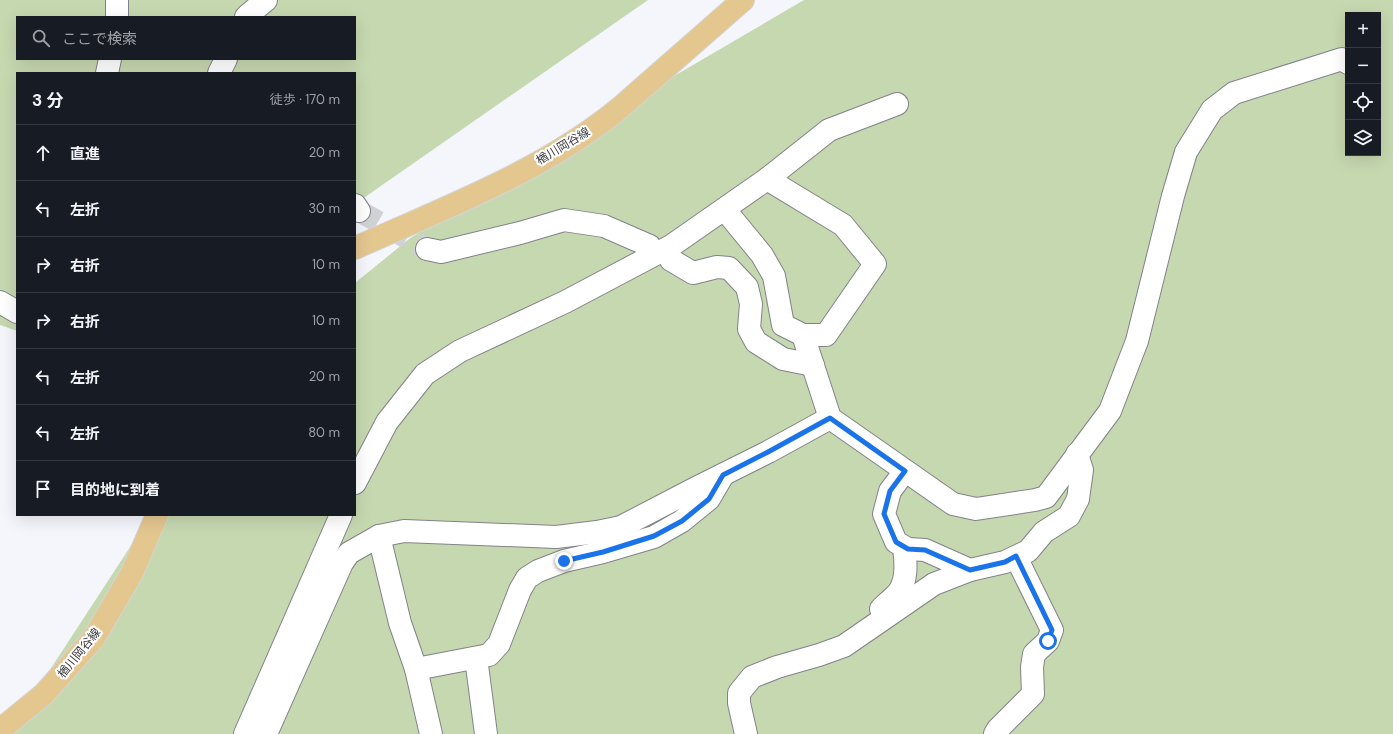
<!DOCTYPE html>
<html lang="ja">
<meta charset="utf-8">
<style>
body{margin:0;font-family:"DM Sans","Noto Sans JP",sans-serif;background:#20242c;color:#f1f3f6}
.controls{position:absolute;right:12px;top:12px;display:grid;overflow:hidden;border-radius:0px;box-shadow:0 4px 16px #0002}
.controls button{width:36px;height:36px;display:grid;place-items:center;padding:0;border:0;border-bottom:1px solid #363941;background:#171b24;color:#f1f3f6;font:20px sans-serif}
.stop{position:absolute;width:12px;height:12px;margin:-9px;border:3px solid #1a73e8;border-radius:50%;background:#fff}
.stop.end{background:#1a73e8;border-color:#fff;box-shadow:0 1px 4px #0008}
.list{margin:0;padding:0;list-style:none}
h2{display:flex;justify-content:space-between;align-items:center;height:52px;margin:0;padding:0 16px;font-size:17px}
h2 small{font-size:13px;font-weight:400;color:#9ea1a6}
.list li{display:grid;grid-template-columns:26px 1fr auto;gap:12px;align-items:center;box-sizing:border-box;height:56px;padding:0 16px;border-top:1px solid #363941}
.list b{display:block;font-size:15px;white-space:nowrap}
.list em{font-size:13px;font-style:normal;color:#9ea1a6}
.icon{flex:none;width:22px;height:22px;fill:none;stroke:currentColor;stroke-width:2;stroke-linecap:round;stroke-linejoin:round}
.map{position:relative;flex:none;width:1393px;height:734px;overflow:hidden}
.search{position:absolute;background:#171b24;box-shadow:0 4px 16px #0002;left:16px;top:16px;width:340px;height:44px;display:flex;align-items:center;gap:10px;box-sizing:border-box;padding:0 14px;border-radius:0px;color:#9ea1a6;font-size:15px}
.panel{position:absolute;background:#171b24;box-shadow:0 4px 16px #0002;left:16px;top:72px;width:340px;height:444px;border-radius:0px}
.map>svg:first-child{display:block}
.green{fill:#c6d8b0;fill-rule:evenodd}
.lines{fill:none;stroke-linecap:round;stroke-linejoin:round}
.minor-tunnel{stroke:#cfd1d5;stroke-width:22;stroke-dasharray:22 11;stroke-linecap:butt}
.minor-casing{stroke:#818388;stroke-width:24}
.major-casing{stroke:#d4d4d5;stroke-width:24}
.minor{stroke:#fff;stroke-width:22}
.major{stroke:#e4c68f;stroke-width:22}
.route{stroke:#1a73e8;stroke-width:5}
.labels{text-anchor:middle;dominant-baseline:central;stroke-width:4;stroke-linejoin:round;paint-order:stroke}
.street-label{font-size:12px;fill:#3c3c3f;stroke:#fff}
</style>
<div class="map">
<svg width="1393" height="734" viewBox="0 0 1393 734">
<rect width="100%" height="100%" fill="#f4f6fb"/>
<g class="green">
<path d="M 0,0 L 648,0 L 355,204 L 355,73 L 17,73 L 17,331 L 0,325 ZM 17,17 L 355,17 L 355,59 L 17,59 Z"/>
<path d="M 804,0 L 1393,0 L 1393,734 L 8,734 L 151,515 L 355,515 L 355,283 L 409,239 L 621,107 ZM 1348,15 L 1378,15 L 1378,153 L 1348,153 Z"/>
</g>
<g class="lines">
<polyline class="minor-tunnel" points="359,211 427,249"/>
<g class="minor-casing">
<g id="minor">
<polyline points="117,17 117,0"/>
<polyline points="246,17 248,15 266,0"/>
<polyline points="107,73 110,59"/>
<polyline points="219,73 226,59"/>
<polyline points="355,205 359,211"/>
<polyline points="725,210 762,255 774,276 783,325 803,335 826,335 875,264 843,225 767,179"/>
<polyline points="427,249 441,252 520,233 564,220 604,226 650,246"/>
<polyline points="671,260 693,273 717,267 729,268 747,287 751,304 749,329 756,342 783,359 813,365"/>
<polyline points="0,302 17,312"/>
<polyline points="803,335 830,418 953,504 976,509 1035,500 1046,497 1110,411 1137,341 1173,196 1186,152 1212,110 1234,93 1342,59 1348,63"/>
<polyline points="905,471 890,491 884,514 896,542 908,549 925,550 970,570 1005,562 1028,551 1044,532 1069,516 1078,499 1082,470 1077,454"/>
<polyline points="355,483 387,422 425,374 460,351 565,302 671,246 767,179 829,130 897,104"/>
<polyline points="379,536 400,623 416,669 431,734"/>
<path d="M 881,609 C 886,604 892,599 897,594 C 908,582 906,562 904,548"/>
<polyline points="476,658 486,734"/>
<polyline points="416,669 489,655 499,644 520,590 527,578 538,571 564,561 603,552 654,537 682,521 709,499 723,475"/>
<polyline points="245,734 341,515"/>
<polyline points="266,734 342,563 349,553 379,536 404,531 556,537 597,532 621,527 696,488 768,452 830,418"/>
<polyline points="746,734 739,703 739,693 752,677 777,667 819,655 844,646 934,584 970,570"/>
<polyline points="995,734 998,729 1033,694 1032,667 1034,654 1048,641 1052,630 1016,557"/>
</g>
</g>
<g class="major-casing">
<g id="major">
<path d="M 355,248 C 446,207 544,171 621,107 L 743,0"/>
<polyline points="0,730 44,694 94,638 132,573 157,515"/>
</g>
</g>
<use href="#minor" class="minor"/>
<use href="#major" class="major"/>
</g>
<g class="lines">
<polyline class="route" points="564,561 603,552 654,536 682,521 709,499 723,475 768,452 830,418 905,471 890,491 884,514 896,542 908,549 925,550 970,570 1005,562 1016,556 1052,630 1048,641"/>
</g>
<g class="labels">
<g class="street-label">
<text transform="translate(563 146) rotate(-31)">楢川岡谷線</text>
<text transform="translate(79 653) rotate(-51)">楢川岡谷線</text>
</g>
</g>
</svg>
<div class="controls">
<button>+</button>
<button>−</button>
<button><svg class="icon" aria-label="locate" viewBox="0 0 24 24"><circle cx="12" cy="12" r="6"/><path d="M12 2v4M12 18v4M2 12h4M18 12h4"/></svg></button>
<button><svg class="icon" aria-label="layers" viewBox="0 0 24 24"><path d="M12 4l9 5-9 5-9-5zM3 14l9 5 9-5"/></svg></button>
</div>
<div class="stop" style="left:1048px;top:641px"></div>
<div class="stop end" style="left:564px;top:561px"></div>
<div class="search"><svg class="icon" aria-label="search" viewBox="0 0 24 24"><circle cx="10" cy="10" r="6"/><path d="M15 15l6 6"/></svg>ここで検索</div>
<section class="panel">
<h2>3 分<small>徒歩 · 170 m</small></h2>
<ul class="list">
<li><svg class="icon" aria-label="ahead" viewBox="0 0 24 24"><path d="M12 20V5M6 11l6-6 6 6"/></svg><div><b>直進</b></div><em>20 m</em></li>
<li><svg class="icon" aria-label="left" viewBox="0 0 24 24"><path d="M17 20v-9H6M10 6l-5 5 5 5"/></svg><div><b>左折</b></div><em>30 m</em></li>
<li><svg class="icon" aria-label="right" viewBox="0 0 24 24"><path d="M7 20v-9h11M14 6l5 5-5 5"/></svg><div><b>右折</b></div><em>10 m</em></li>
<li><svg class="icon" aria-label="right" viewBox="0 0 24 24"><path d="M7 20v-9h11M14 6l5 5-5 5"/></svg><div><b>右折</b></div><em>10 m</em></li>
<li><svg class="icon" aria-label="left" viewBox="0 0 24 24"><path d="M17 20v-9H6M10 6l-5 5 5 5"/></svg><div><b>左折</b></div><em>20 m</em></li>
<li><svg class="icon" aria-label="left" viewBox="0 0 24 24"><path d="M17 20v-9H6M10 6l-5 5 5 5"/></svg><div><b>左折</b></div><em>80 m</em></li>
<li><svg class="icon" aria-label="arrive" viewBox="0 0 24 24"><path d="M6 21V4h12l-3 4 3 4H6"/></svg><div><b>目的地に到着</b></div></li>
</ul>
</section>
</div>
